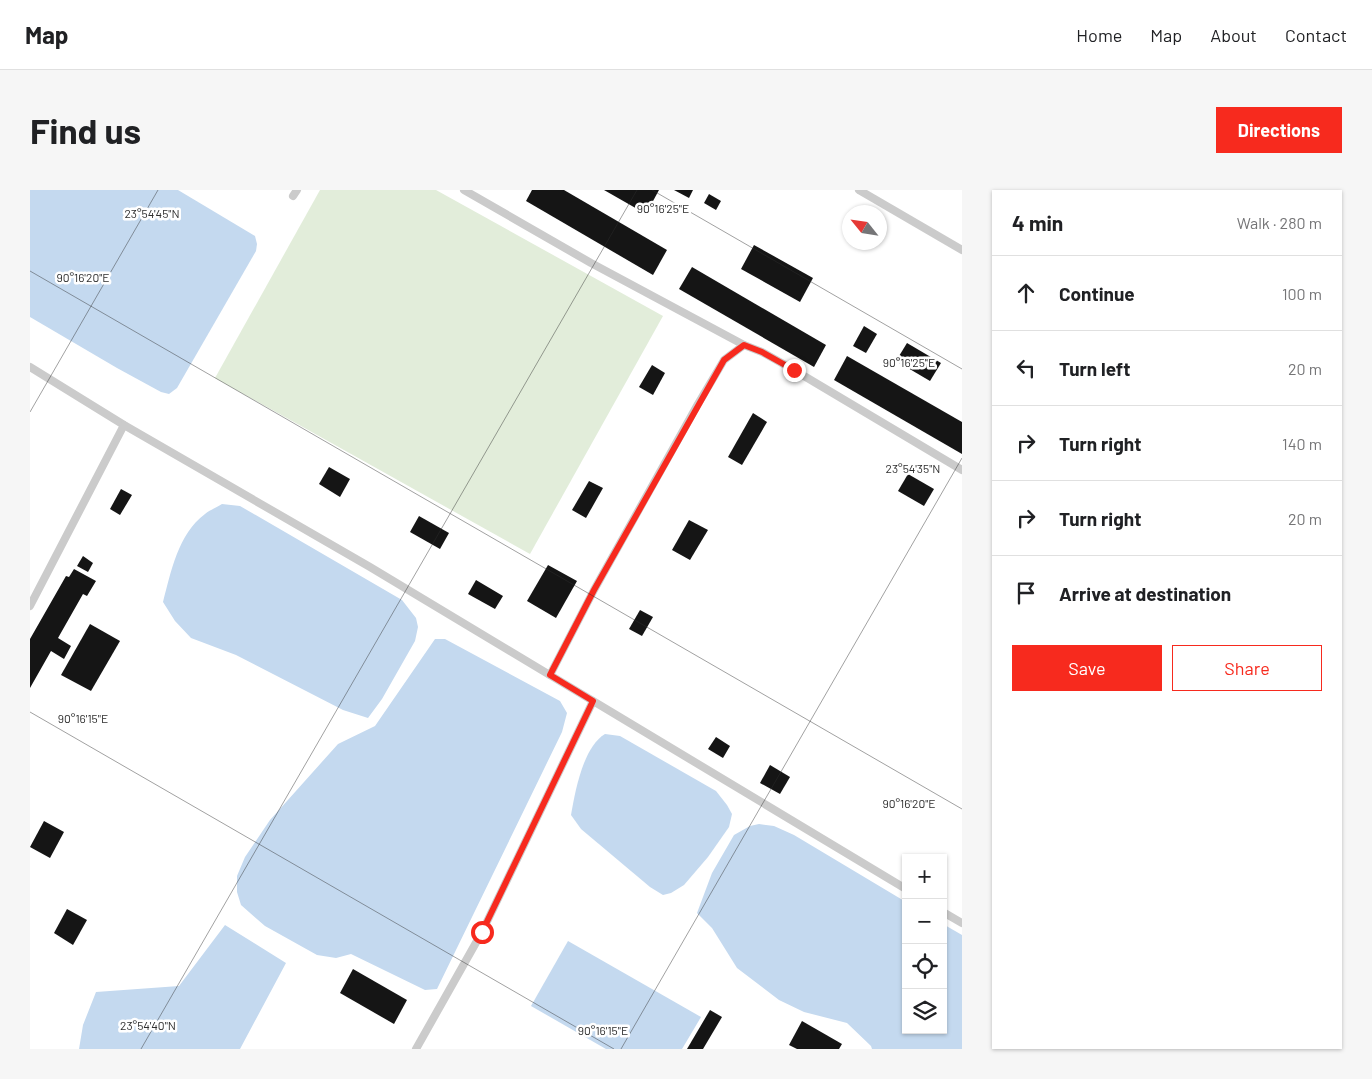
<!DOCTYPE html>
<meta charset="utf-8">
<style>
body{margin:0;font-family:Barlow,sans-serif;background:#f6f6f6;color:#202124}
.controls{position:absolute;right:15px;bottom:15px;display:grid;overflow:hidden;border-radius:0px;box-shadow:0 1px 4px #0004}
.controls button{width:45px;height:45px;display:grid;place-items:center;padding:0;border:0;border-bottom:1px solid #e0e0e0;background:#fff;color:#202124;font:25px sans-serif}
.compass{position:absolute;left:812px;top:15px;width:45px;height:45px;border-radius:50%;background:#fff;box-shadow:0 1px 4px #0004;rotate:300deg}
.stop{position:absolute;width:15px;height:15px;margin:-11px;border:4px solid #f72a1e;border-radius:50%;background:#fff}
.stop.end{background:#f72a1e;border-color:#fff;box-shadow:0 1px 5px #0008}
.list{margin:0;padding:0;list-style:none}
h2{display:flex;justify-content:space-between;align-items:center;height:65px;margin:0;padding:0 20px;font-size:21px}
h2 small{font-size:16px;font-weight:400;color:#757577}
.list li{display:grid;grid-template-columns:32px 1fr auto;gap:15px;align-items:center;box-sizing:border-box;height:75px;padding:0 20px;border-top:1px solid #e0e0e0}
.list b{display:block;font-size:19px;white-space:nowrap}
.list em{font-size:16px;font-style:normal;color:#757577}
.actions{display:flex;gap:10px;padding:15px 20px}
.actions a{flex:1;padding:11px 0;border:1px solid #f72a1e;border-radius:0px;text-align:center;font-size:18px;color:#f72a1e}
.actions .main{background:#f72a1e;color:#fff}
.icon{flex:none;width:28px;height:28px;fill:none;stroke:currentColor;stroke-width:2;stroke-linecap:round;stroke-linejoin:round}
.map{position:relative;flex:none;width:932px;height:859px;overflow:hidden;border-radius:0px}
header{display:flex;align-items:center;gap:30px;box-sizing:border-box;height:70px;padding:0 25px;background:#fff;border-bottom:1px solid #e0e0e0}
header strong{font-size:24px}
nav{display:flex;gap:28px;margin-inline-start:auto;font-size:18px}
.intro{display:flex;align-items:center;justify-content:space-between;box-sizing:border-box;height:120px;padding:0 30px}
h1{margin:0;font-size:35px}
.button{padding:12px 22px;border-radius:0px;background:#f72a1e;color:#fff;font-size:18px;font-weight:700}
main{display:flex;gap:30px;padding:0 30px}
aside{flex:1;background:#fff;border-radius:0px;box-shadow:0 1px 4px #0004}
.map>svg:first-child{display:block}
.green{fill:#e2edda}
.water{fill:#c4d9ef}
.building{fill:#151515}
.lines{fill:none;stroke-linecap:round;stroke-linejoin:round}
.service{stroke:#cbcbcb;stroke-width:8}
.route{stroke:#f72a1e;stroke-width:6}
.ticks{fill:none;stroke:#2e2e2e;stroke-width:1;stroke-opacity:0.45}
.ticks-label{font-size:12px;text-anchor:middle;fill:#2e2e2e;stroke:#fff;stroke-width:5;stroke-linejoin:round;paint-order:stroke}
</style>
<header>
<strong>Map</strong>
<nav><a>Home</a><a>Map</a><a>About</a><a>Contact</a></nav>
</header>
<div class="intro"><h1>Find us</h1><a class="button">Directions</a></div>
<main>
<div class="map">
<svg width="932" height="859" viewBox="0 0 932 859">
<rect width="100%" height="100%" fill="#fff"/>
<polygon class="green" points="290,0 406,0 633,126 500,364 185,188"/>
<g class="water">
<polygon points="0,0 148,0 225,46 227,54 226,61 147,198 139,204 131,202 87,178 0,127"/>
<path d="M 192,314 L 210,316 L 372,410 L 386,428 L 388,437 L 385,451 L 352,509 L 338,528 L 313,520 L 206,465 L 161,448 L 145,431 L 133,412 C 141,382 148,344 175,324 C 180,320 187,317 192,314 Z"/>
<polygon points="405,449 415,449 530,511 537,523 532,542 407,799 395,800 321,764 306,768 287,765 235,736 211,715 207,702 207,686 215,667 240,630 308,554 345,536"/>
<path d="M 575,544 L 590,546 L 686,601 L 697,615 L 702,624 L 699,637 L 678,667 L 654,695 L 641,703 L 633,705 L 620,697 L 551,639 L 541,625 C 545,602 553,557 575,544 Z"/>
<polygon points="729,634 744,636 764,645 876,712 876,840 913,840 913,734 932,745 932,859 842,859 841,856 817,833 774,822 749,810 707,778 682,738 667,723 682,683 704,645 720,636"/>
<polygon points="195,735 256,773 210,859 49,859 53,835 66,802 149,796"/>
<polygon points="538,751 671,827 652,859 576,859 501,816"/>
</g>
<g class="building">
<polygon points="502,0 534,0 637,60 623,85 496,11"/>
<polygon points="574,0 629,0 616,24"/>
<polygon points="644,0 663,0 659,8"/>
<polygon points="679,4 691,11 686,20 674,13"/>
<polygon points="724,55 783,88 770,112 711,79"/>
<polygon points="662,77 796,155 784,177 649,99"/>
<polygon points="834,136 847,144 836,163 823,156"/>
<polygon points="877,153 911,173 900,191 866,171"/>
<polygon points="817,166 932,232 932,264 804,190"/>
<polygon points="622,175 635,183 623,205 609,197"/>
<polygon points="723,223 737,232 712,275 698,267"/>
<polygon points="299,277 320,289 310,307 289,294"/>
<polygon points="878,284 904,299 894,316 868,301"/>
<polygon points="559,291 573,298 556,328 542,320"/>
<polygon points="91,299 102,305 90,325 80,319"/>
<polygon points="389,326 419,343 410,359 380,342"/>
<polygon points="659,330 678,340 660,370 642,360"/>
<polygon points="53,366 63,373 58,382 47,376"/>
<polygon points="518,375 547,391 526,428 497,411"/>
<polygon points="44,379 66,391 57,406 53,404 28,448 41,456 34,469 21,461 0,498 0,449 36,386 39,387"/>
<polygon points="446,390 473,406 465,419 438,404"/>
<polygon points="610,420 623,427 612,446 599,439"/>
<polygon points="60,434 90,451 61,501 31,485"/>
<polygon points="686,547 700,556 693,568 678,559"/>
<polygon points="740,575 760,587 750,604 730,593"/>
<polygon points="14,631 34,642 20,668 0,657"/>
<polygon points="37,719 57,730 43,755 24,743"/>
<polygon points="323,779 377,810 364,834 310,803"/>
<polygon points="680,820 692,827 673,859 657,859"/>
<polygon points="772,831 812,854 809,859 767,859 759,855"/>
</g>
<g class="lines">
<g class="service">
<polyline points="434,0 561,73 714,155"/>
<polyline points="829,0 932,60"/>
<polyline points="263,6 267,0"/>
<polyline points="0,177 94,235 340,377 876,699"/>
<polyline points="0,416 94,235"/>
<polyline points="520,485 564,400 668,214 694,170 714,155 732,162 764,180 932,280"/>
<polyline points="913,722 932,733"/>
<polyline points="386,859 452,742 563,511"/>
</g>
</g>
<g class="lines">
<polyline class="route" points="452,742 563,511 520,485 564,400 694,170 714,155 732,162 764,180"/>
</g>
<path class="ticks" d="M 622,0 L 932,179M 0,81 L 932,619M 0,222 L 128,0M 0,522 L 584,859M 111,859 L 607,0M 591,859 L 932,268"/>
<g class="ticks-label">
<text x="633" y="23">90°16'25"E</text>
<text x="122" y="28">23°54'45"N</text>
<text x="53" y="92">90°16'20"E</text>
<text x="879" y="177">90°16'25"E</text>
<text x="883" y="283">23°54'35"N</text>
<text x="53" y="533">90°16'15"E</text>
<text x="879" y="618">90°16'20"E</text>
<text x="118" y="840">23°54'40"N</text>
<text x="573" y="845">90°16'15"E</text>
</g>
</svg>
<div class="controls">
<button>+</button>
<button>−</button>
<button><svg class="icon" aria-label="locate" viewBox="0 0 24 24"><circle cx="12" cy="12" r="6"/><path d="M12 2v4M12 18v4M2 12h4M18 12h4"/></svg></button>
<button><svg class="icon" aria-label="layers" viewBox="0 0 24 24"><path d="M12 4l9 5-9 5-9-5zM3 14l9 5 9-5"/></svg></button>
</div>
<svg class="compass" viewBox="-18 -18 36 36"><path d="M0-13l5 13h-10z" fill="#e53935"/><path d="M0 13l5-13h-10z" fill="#757577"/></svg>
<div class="stop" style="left:452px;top:742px"></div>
<div class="stop end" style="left:764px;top:180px"></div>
</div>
<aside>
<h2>4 min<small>Walk · 280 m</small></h2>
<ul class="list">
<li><svg class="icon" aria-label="ahead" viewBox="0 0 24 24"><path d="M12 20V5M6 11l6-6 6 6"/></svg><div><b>Continue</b></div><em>100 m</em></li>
<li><svg class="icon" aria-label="left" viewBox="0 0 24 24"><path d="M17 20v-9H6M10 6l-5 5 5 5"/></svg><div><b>Turn left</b></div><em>20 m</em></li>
<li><svg class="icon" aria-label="right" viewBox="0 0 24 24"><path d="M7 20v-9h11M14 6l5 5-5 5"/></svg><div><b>Turn right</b></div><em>140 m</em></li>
<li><svg class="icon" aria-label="right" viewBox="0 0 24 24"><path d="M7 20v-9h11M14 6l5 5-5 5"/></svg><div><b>Turn right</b></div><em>20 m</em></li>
<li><svg class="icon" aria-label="arrive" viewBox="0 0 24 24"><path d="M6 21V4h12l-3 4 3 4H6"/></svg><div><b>Arrive at destination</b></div></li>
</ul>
<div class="actions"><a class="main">Save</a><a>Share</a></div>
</aside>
</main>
